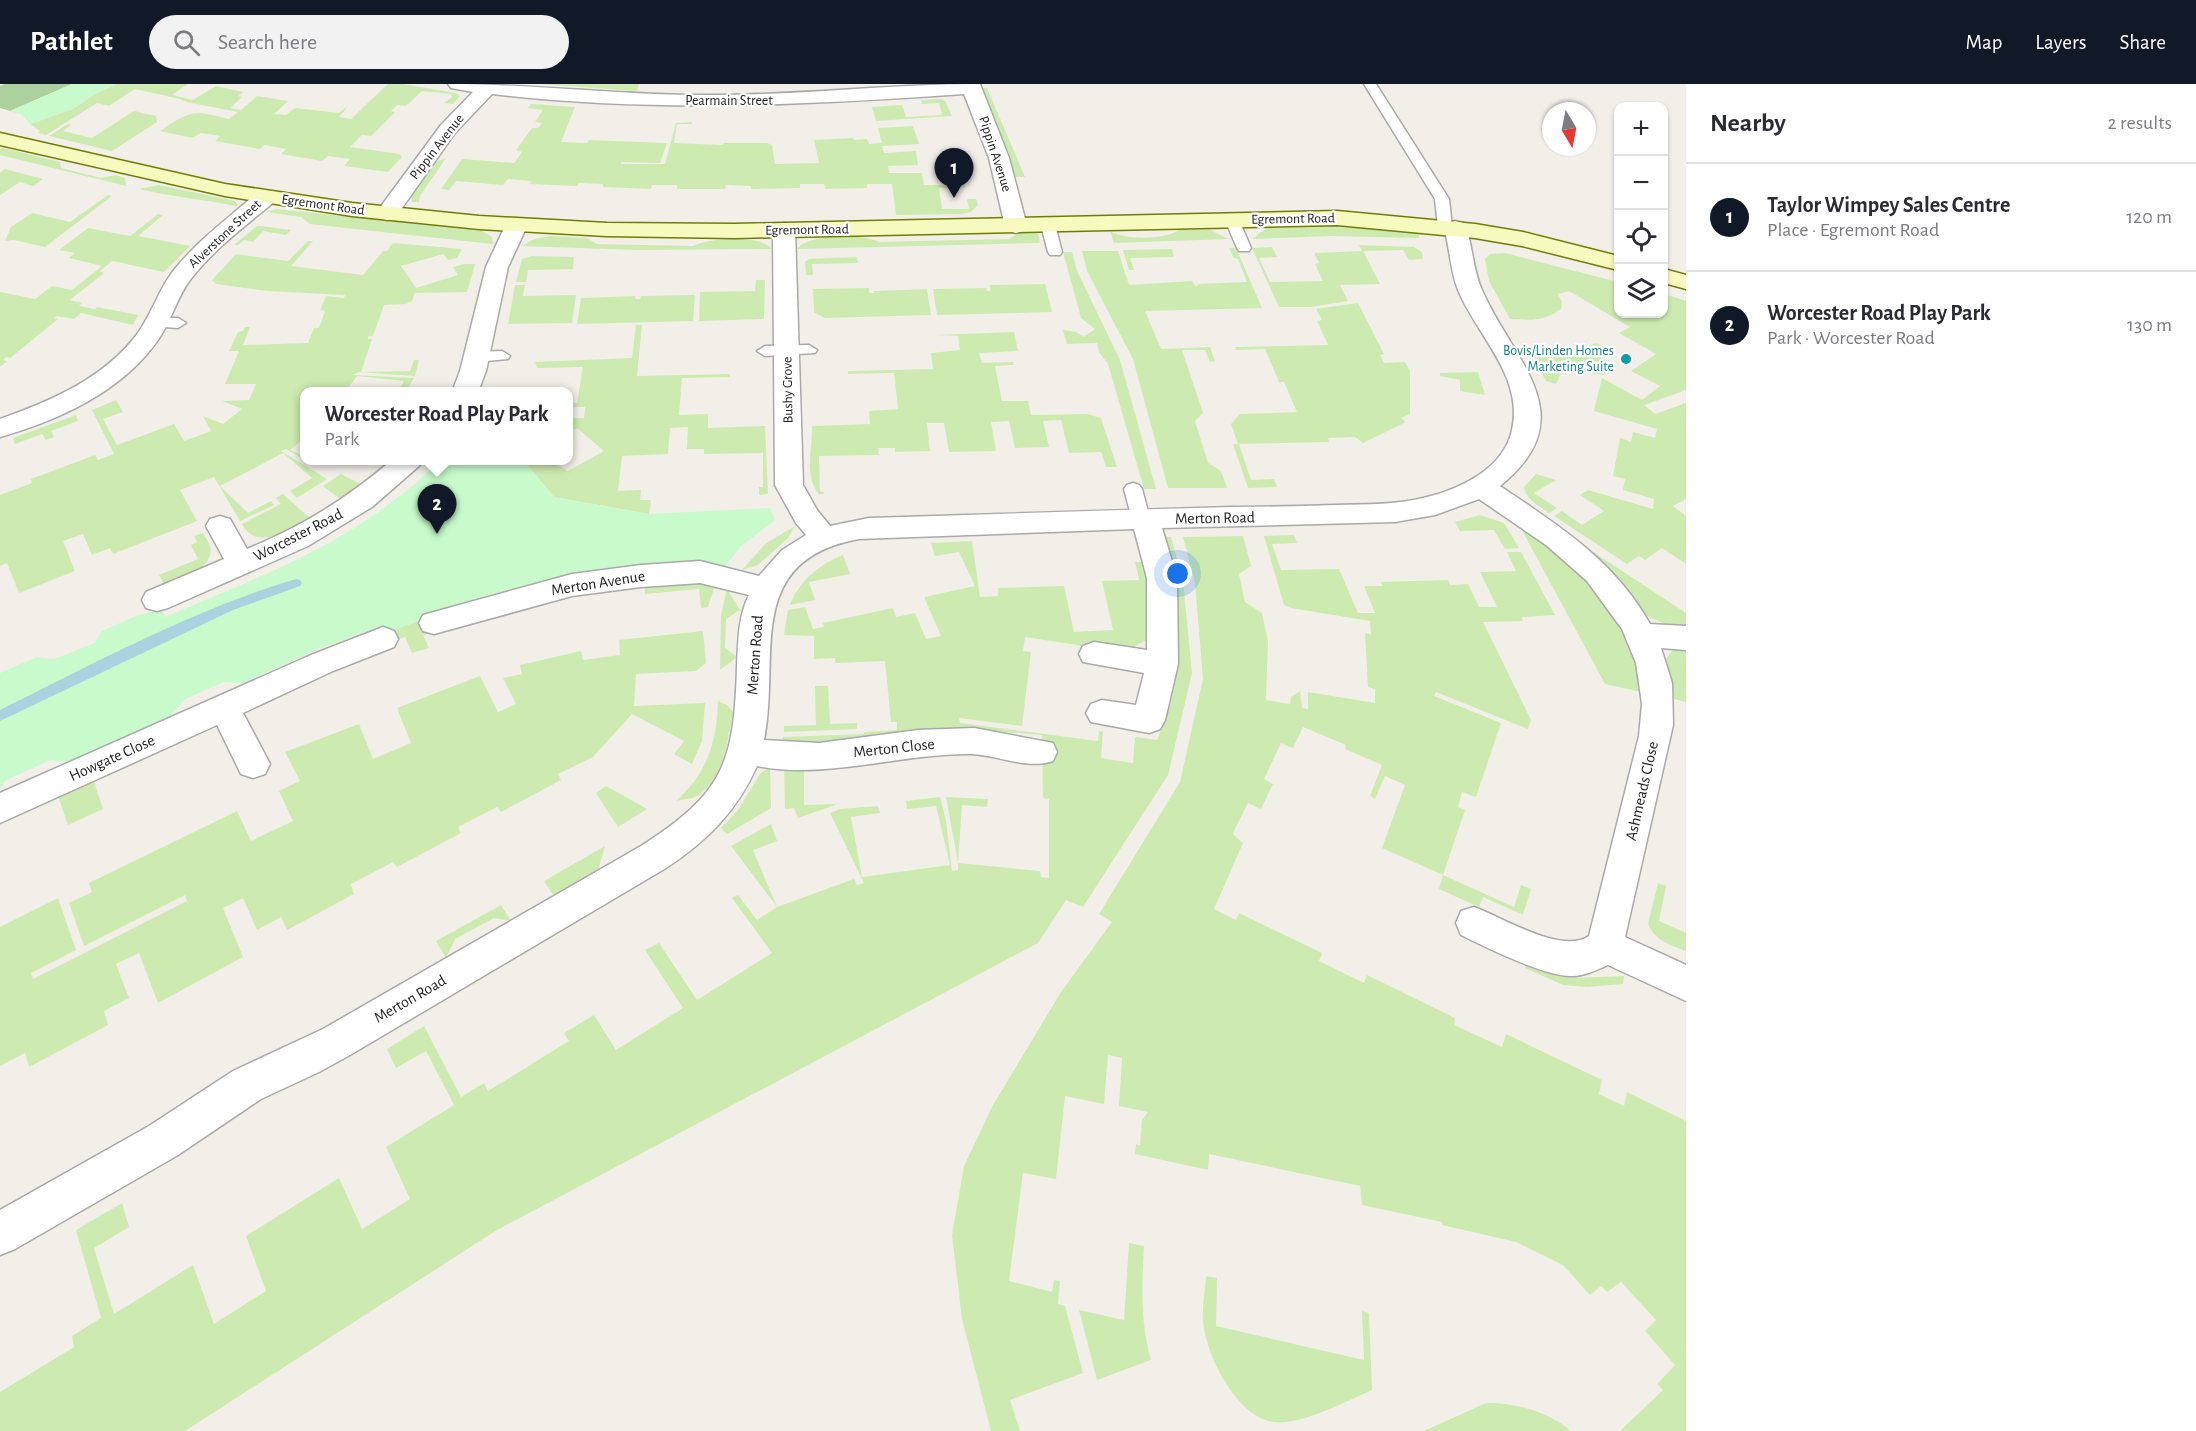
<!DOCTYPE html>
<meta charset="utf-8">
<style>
body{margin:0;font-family:"Alegreya Sans",sans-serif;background:#f2f2f3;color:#2b2b33}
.controls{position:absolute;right:18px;top:18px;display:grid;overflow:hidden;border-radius:12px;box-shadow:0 2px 4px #0004}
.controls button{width:54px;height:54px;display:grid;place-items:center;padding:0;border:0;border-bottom:2px solid #e1e1e2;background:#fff;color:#2b2b33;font:30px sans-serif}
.compass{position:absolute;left:1542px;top:18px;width:54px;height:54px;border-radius:50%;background:#fff;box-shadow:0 2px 4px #0004;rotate:170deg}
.you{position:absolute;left:1178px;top:490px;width:21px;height:21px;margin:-15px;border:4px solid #fff;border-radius:50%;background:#1a73e8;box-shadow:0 0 0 9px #1a73e833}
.badge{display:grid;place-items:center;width:39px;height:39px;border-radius:50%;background:#111827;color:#fff;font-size:20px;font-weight:700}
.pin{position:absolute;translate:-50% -50px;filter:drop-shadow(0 2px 3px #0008)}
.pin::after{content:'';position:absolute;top:32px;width:21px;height:18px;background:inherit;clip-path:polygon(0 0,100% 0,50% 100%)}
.popup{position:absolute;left:300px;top:303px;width:273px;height:78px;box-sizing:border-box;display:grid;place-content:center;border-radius:12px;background:#fff;filter:drop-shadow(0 2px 4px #0005);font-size:20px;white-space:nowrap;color:#7c7c81}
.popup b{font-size:22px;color:#2b2b33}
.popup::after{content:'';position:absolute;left:50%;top:100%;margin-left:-12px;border:12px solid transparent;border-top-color:#fff}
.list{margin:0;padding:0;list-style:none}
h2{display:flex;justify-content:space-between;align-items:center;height:78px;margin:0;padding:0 24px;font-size:26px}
h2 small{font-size:20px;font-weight:400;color:#7c7c81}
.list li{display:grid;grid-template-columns:39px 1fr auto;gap:18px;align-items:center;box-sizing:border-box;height:108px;padding:0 24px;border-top:2px solid #e1e1e2}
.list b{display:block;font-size:22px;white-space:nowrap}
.list p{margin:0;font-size:20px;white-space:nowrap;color:#7c7c81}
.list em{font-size:20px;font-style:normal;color:#7c7c81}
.icon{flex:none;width:33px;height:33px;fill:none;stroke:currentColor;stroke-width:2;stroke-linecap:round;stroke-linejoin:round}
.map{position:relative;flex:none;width:1686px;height:1347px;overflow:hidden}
header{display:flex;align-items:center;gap:36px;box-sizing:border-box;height:84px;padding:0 30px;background:#111827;color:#fff}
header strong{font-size:28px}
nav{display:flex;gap:33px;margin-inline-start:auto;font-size:21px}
.search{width:420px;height:54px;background:#f2f2f3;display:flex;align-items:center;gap:15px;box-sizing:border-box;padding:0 21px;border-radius:33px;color:#7c7c81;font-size:22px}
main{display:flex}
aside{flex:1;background:#fff}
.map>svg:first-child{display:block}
.grass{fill:#cdebb0}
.forest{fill:#add19e}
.park{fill:#c8facc}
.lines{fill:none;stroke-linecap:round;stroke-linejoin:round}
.stream{fill:#aad3df;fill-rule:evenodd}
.lane-casing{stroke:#a9a9a9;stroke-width:3}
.street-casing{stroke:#a9a9a9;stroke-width:3}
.secondary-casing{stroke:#707d05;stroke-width:3}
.lane{fill:#fff;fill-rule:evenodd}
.street{fill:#fff;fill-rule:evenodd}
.secondary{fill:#f7fabf;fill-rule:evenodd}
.culture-dot{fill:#0f9aa8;stroke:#fff;stroke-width:2}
.labels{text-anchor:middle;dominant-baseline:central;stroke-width:4.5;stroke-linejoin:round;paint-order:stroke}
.far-street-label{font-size:14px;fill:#222;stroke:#fff}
.far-culture-label{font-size:14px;fill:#0d838f;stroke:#fff;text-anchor:end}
.street-label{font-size:16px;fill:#222;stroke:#fff}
</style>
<header>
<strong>Pathlet</strong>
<div class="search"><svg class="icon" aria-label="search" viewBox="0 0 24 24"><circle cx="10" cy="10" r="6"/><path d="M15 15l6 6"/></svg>Search here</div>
<nav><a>Map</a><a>Layers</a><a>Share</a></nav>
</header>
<main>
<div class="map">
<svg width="1686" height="1347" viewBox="0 0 1686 1347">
<rect width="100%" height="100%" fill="#f2efe9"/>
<g class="grass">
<path d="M 117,0 L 188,0 L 172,11 L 193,16 L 216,2 L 243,8 L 238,12 L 242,13 L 230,24 L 241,26 L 257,12 L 288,17 L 274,30 L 286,31 L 295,24 L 339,29 L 349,21 L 339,33 L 351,35 L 388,0 L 403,0 L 456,9 L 460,12 L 453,20 L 444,19 L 452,13 L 451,10 L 422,7 L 406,22 L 397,21 L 391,27 L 395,28 L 371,52 L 362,51 L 350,63 L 400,70 L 402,73 L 388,88 L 344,82 L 350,75 L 328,72 L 322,77 L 281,70 L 286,65 L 265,61 L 260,65 L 215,57 L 220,52 L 201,49 L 192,54 L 160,47 C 192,26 192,26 229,35 L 238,28 L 187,18 L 180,15 L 135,5 L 109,22 L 97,19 L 46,51 L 38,49 L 40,47 L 30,40 L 73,25 L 95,10 Z"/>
<polygon points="541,0 639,0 637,7"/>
<polygon points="982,4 987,4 1025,93 1014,93 1010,73"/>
<polygon points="942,15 945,17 952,32 876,37 872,23 902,21 906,33 942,31 939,19 922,20 921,16"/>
<polygon points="531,20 575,23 561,58 587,59 589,56 667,59 660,79 621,78 621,80 665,80 676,39 692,38 692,40 677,40 674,59 723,61 724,59 767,59 772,61 775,80 819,79 814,56 853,54 854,56 867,55 869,60 882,59 878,44 913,42 919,60 882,62 884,69 916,67 918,81 888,82 889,89 922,89 924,101 965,101 965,103 939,104 942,125 969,125 967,115 976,115 978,121 971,128 961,130 896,131 892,100 867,100 867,104 825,105 824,100 800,100 800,104 751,105 751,102 726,101 725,105 677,105 677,101 652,101 651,105 603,103 603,100 579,99 577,102 530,100 531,97 508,95 503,101 456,97 449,106 441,105 462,75 514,79 522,68 516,66 532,44 538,44 542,39 535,38 543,26 528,24"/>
<polygon points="134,27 156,32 157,38 112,67 49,52 68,40 71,41 63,47 92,54"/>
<polygon points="3,64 60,78 61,84 101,94 116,91 125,94 126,102 0,71 0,65"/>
<polygon points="446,74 420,112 419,118 412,118 411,112 435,78"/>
<polygon points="5,85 43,95 33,102 20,98 0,111 0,89"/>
<path d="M 159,101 L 231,116 L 235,117 L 238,122 C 205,116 173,113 139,105 Z"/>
<polygon points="108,111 112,112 45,163 14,156 5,157 11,143 32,129 70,138"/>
<polygon points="276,125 482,147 492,153 493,160 483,159 310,140 301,133 266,128"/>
<polygon points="158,130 163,131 138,152 190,162 164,188 112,177 100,187 104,189 70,216 82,219 79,222 95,225 97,223 138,231 133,241 81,229 74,235 57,232 54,234 58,235 10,274 6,273 3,276 7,277 0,283 0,208 35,215 52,202 72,206 102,182 69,174 75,169 59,166 88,144 130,152"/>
<polygon points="257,142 261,142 291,146 286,151 263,147 253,158 244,156 238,161 234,161"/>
<polygon points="1332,143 1418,147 1419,154 1331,152 1252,155 1267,144"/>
<path d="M 1179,146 L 1210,146 L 1229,155 L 1114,159 L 1110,147 C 1124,156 1165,156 1179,146 Z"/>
<path d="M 1018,149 L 1038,149 L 1040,159 L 797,165 C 810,149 862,150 879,158 L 1009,155 Z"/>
<path d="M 551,152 L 587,154 L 597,160 L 693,162 C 710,154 758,150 772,165 L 637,166 L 522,162 L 534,155 Z"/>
<polygon points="308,157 313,157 291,182 363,191 383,167 387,167 393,159 462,165 457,174 448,176 443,170 401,182 416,204 458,191 453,183 464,180 475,180 467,208 415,209 412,217 406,220 384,221 373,252 368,252 368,255 372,255 361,288 410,287 414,276 419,276 415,292 359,288 352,291 414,294 406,307 398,307 404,297 357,292 346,307 305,308 305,354 290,366 305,373 305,376 286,365 281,367 327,395 297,414 290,407 312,394 283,369 220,402 248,429 271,417 274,421 240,437 214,393 180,406 197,437 113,470 110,464 92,471 83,450 63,457 75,487 19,509 7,479 0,482 0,411 32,399 31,395 95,371 98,376 114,370 92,326 116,316 123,328 103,335 117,361 174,340 184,357 211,347 203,332 223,340 242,325 222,317 249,316 256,300 225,300 239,267 229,267 238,248 243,247 245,243 250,243 243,261 308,259 314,244 319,244 325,227 320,226 326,212 344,214 345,211 267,207 216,200 212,196 236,170 288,177"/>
<polygon points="1359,161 1414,163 1422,168 1423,175 1409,176 1403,166 1363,167 1380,200 1340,201 1348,217 1310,223 1279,223 1252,164 1272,163 1277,173 1259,174 1270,198 1323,197 1315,180 1319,179 1314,169 1362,167"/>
<polygon points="1229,164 1236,164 1262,224 1145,227 1161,265 1210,263 1215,277 1210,278 1205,266 1182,266 1203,329 1195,337 1208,379 1221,387 1227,404 1168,404 1133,275 1087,187 1082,167 1118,167 1129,201 1192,197 1195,202 1198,202 1198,200 1247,198 1238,175 1234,174"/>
<polygon points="1172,165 1174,173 1130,174 1134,186 1129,186 1123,166"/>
<polygon points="1063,168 1072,168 1077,187 1120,276 1156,405 1144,405 1108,280 1099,268 1097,259 1067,260 1063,246 1076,248 1084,253 1095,245 1081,234"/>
<path d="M 1505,169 L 1618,198 L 1618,230 L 1664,230 L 1664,210 L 1686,217 L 1686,306 L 1644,321 L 1655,330 L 1686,319 L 1686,415 L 1673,422 L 1686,432 L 1686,480 L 1662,464 L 1645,476 L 1639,472 L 1627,480 L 1554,432 L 1562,427 L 1582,441 L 1604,427 L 1580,411 L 1588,406 L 1653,425 L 1654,415 L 1623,406 L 1625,395 L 1613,392 L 1620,354 L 1631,358 L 1633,348 L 1655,354 L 1657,345 L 1594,327 L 1602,294 L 1642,316 L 1660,302 L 1631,287 L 1656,270 L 1619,249 L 1630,243 L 1569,207 L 1558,210 L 1562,218 L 1561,225 C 1542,238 1532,236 1510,235 L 1489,197 L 1485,175 L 1490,170 Z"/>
<polygon points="532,172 574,173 573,185 528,186 526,198 516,198 522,175"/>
<polygon points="857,173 858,179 812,180 813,191 806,191 805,178 809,175"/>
<polygon points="756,196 765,196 764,235 699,237 700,208 755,207"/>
<polygon points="1045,200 1052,228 937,231 933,205 986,204 987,207 990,207 990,201"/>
<polygon points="515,201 525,201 523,212 576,211 572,239 508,240"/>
<polygon points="869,204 869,209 874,209 874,207 927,205 931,231 824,234 814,228 813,205"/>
<polygon points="695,211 693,237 577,240 581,214 635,212 636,215 640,215 641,212"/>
<polygon points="1358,219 1384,270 1380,271 1384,279 1405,278 1410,287 1410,330 1401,334 1406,338 1363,359 1355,353 1328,354 1329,358 1239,360 1251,396 1274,395 1277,403 1248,404 1233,360 1238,360 1231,340 1240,330 1297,328 1284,298 1279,298 1265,265 1236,266 1235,263 1328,261 1317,237 1322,236 1316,225"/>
<polygon points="636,241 642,241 637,292 730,290 730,293 682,294 679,331 708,330 708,344 765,342 768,410 759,411 759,403 763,403 763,369 704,370 704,365 687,365 688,343 670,344 668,370 622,372 618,407 641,406 640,416 651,416 649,430 554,413 524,377 543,377 546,379 555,377 557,381 568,387 604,367 577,344 569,348 569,334 584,334 585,323 569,323 569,319 577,319 583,283 537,284 535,278 632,274"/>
<path d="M 1014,248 L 1018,267 L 979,269 L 982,279 L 1013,278 L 1014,281 L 995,282 L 1002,317 L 1028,317 L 1031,331 L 1087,330 L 1101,334 L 1117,383 L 1106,383 L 1101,368 L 1069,369 L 1061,336 L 1043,337 L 1049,363 L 1015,364 L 1009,337 L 991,338 L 996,367 L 949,368 L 944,339 L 927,339 L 930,367 L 895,368 L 895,364 L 878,364 L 879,371 L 819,372 L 820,407 L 825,409 L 819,411 C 803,389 813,366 812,342 L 870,340 L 869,327 L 898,325 L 894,289 L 848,290 L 848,287 L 933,285 L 931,269 L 960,266 L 958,252 L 934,251 Z"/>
<polygon points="1596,259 1610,266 1600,273 1617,282 1603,291 1573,286 1562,286 1556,300 1546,297 1527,263 1540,263 1564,273"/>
<polygon points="1478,288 1485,311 1460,307 1460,296 1440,292 1440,289"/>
<polygon points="76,331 78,337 51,347 54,353 46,356 42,350 15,360 13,354"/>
<polygon points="341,390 364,402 343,417 323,402"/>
<path d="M 1536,390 L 1556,396 L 1534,409 L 1557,424 L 1549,429 C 1539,422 1526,416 1524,403 Z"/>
<path d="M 283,410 L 312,436 C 293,445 256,468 242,440 L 281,420 L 276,414 Z"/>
<polygon points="1480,431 1504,439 1519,464 1505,465 1494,446 1460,447 1455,438"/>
<path d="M 1518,439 C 1578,479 1631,534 1641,608 L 1605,600 Z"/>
<polygon points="795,442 788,454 758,481 742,486 765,460"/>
<polygon points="1560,446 1686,529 1686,542 1669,542 1645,531"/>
<path d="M 203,449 C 205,453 209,458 210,462 C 216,484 179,496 165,502 L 159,491 L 198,475 L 191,461 L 197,458 L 194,452 Z"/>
<polygon points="1294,451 1297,459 1272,460 1281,486 1339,485 1358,529 1375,529 1364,502 1382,502 1381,498 1448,496 1450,501 1468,500 1479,523 1497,523 1480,488 1516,487 1507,468 1521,468 1555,531 1522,533 1523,537 1483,538 1531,636 1528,645 1436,608 1434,612 1501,639 1476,713 1462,708 1458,723 1465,726 1443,791 1514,823 1521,801 1531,805 1523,831 1483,813 1479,823 1439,805 1443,791 1382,764 1405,701 1385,692 1375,715 1370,712 1382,681 1345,665 1346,661 1303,643 1293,664 1281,659 1264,695 1273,700 1261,725 1248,719 1235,745 1233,750 1243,759 1214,825 1236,836 1239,829 1322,869 1319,877 1364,899 1367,891 1455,934 1454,941 1502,963 1506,950 1602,996 1599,1010 1624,1022 1627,1008 1686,1037 1686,1347 1620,1347 1663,1306 1657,1300 1675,1281 1645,1247 1656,1236 1621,1198 1607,1208 1601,1202 1590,1211 1563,1181 1516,1158 1442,1141 1442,1138 1362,1121 1360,1102 1209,1070 1208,1086 1135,1070 1136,1060 1140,1061 1142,1036 1148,1028 1119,1022 1122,974 1108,971 1104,1020 1065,1012 1056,1095 1023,1089 1009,1197 1052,1208 1054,1196 1060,1197 1058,1220 1065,1222 1083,1289 1010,1316 1020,1347 991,1347 962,1235 952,1151 964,1082 993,1021 1061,908 1112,838 1099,830 1180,698 1203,595 1195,499 1183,453 1243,452 1251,482 1239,490 1245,518 1262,529 1268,557 1266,616 1290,620 1291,613 1300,607 1302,624 1308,625 1308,608 1375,619 1375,605 1368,603 1365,549 1371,550 1370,537 1291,524 1284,521 1264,452"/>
<polygon points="1160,452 1171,453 1183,497 1192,589 1168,691 1083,823 1066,816 1038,859 497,1146 185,1347 0,1347 0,1308 74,1263 72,1252 101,1234 76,1146 122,1119 129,1143 94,1164 114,1230 193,1181 214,1240 266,1207 246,1152 339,1094 362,1145 410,1115 386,1063 454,1021 426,967 396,984 387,965 424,942 461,1013 484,999 488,1007 569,957 564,949 594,931 616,966 683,924 645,866 659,859 697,916 772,869 732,814 738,811 757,836 777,823 731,762 771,740 777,757 753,766 777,823 854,795 857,801 864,799 830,729 840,725 878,722 880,729 851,733 862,793 950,781 936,722 907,725 906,717 940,713 946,737 952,787 958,786 958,779 946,713 988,715 987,723 962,721 958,779 1040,787 1041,793 1049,794 1049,715 1043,714 1042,651 983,646 783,660 783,653 864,650 864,648 897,646 897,638 891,638 885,577 835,579 835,574 814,575 814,552 784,551 788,526 805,523 813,545 824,543 823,539 893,524 896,533 915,529 926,555 941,552 924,513 975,502 959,468 935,472 931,459 972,457 980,513 998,512 998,504 1064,502 1074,548 1113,546 1102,497 1139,496 1135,478 1146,478 1151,495 1148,555 1130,565 1097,564 1025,553 1023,567 1031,568 1022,642 959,634 960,639 1098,657 1099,647 1103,648 1101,674 1133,679 1135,653 1157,656 1171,619 1174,601 1173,494"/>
<path d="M 843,471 L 850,490 L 809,498 L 815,516 L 790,521 C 799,497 820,480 843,471 Z"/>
<polygon points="698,498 715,501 708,523 701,524 699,505 645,510 645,502"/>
<polygon points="727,505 740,526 726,535 725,564 737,573 720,586 721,531"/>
<polygon points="431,532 437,546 423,551 429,564 412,569 405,553 385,560 381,551"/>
<polygon points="703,547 706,579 696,587 636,590 634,622 705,619 702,657 692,680 674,670 684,657 632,630 593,673 558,690 561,696 501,728 497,723 458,743 461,749 397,783 393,778 351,800 354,810 287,846 281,833 257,846 243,814 223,824 243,873 158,919 139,869 116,880 129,914 104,927 108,941 29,983 25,969 0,982 0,843 58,814 76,866 31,889 33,895 187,817 185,811 84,862 69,819 92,808 89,799 237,727 251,757 293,737 279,707 300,697 285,668 359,640 373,675 411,659 397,624 480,592 498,628 516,620 503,594 522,590 520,581 581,567 583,576 620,571 619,556"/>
<polygon points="1686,565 1686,618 1674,615 1666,575 1673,566"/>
<polygon points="815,602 828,602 830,640 857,639 857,645 784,648 784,642 816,641"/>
<path d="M 718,617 L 727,621 L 733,628 C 728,655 724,693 699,711 C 694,715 683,715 676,717 C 707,689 717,658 718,617 Z"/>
<polygon points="784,682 800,685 804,688 804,721 838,720 798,734 794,724 785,725"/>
<polygon points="770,683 771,724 727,750 721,744 738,726 760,690"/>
<polygon points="93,695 103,725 68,741 58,712"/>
<polygon points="606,702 647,725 618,743 596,709"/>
<polygon points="605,762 598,787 554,812 544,797"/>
<path d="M 1658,799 L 1666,802 L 1659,837 L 1686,849 L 1686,867 C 1670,861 1655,857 1648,840 Z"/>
<polygon points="501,821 511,837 494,834 455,855 446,874 436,857"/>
<polygon points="1526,877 1572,894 1624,892 1623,900 1587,903 1563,901 1525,884"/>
<path d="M 1129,1159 L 1144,1162 C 1142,1200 1140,1239 1151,1276 L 1097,1296 L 1079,1226 L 1124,1236 Z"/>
<path d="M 1206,1192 L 1217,1194 L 1216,1242 L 1364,1276 L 1362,1227 L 1369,1229 L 1372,1306 C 1347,1317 1300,1342 1273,1338 C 1236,1332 1206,1271 1203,1238 C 1202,1223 1205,1207 1206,1192 Z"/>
<path d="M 1486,1319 C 1514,1318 1549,1328 1571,1347 L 1424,1347 Z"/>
</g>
<polygon class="forest" points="5,0 72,0 10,27 0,24 0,2"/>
<g class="park">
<polygon points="72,0 117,0 95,10 73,25 30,40 22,31 10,27"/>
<path d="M 437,377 L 524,377 L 554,413 L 649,430 L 770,424 L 775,436 L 741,462 L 724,484 C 682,473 643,481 601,489 C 576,493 550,496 525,503 C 476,516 429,533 381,551 L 378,543 L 318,565 L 244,599 L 224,598 L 185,615 L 170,633 L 70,678 L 51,676 L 6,696 L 0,705 L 0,589 L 37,573 L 54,575 L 95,559 L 102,547 L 136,532 L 161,525 L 165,533 C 244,499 325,470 393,417 C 409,405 426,392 437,377 Z"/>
</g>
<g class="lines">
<path class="stream" d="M 296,495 L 300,496 L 302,499 L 300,502 L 233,526 L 0,637 L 0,626 C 95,579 195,525 296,495 Z"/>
<g class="lane-casing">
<g id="lane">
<polygon points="1364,0 1376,0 1449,115 1452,143 1450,146 1440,146 1438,143 1435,115"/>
<polygon points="1232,132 1239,136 1251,164 1249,167 1239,167 1237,164 1225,136"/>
<polygon points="1048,137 1055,141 1062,168 1060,171 1050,171 1048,168 1041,141"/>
<polygon points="156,234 178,234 186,239 178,244 151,242 148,239"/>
<polygon points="809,261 817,266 815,269 765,272 757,267 765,262"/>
<polygon points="502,267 510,272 508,275 476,278 468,273 476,268"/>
<polygon points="1133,399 1139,401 1142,405 1150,435 1147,439 1141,441 1135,439 1132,435 1124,405 1127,401"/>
</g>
</g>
<g class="street-casing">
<g id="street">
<path d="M 448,0 C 533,0 618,11 703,11 C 795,12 887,0 980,0 L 1009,74 L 1027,142 L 1024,147 L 1016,149 L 1008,147 L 1005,142 L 989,74 L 964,10 C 804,21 652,29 492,10 L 455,49 L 395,134 L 387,136 L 379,134 L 376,129 L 441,41 L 473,8 L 451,4 Z"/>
<path d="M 266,107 L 274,108 L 277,113 L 274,118 C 245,142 213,166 190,196 C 177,213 172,235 160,253 C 125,306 60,336 0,353 L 0,335 C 51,317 105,294 138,249 C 152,229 159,205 174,186 C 198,156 230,133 258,108 Z"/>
<polygon points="516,135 524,137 527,142 508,183 486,287 478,308 452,308 460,287 486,183 505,142 508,137"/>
<path d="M 1455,137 L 1463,139 L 1466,144 C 1473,164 1473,186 1482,206 C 1512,276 1587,332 1500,402 C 1558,441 1615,477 1650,540 L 1686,542 L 1686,566 L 1661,564 L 1672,599 L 1673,641 L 1625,853 L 1686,881 L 1686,917 L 1608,881 C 1597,886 1584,892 1572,892 C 1546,893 1485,863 1461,851 L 1456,839 L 1461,827 L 1474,823 C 1502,833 1562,871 1589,852 L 1639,652 L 1642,620 L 1636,579 L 1622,545 L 1587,497 L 1546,461 L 1479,415 L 1435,431 L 1395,438 L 1162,444 L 1177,494 L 1178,580 L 1165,636 L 1160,645 L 1149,649 L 1091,638 L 1086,629 L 1091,620 L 1102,616 L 1136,621 L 1144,589 L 1083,578 L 1079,570 L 1083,562 L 1094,558 L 1147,566 L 1147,494 L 1134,445 L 859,455 C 741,476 781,575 764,656 L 819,659 L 918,646 L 974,644 L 1053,659 L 1057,668 L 1053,677 C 1027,686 998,671 972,670 C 902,669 825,696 757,682 C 737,727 707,757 666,784 L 350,971 L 319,988 L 261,1015 L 178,1071 L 15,1165 L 0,1171 L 0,1126 L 149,1042 L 233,987 L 323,945 L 641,762 C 724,709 734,679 737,583 C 738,560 738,532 749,511 L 700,499 L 641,503 L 572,512 L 434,550 L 423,547 L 419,539 L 423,531 L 572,490 L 641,481 L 700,477 L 759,492 L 782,466 L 806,451 L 796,439 L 775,401 L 773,146 L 776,141 L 784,139 L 792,141 L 795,146 L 803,401 L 817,426 L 830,442 L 869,434 C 990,430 1111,426 1232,423 C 1267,423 1302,422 1336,421 C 1366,420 1398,421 1427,413 C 1461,405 1504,384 1512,346 C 1524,292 1477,252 1458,206 C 1450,186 1450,164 1444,144 L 1447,139 Z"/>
<path d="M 392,376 L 423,376 L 419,382 L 372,423 L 308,462 L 168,524 L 157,527 L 146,524 L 142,516 L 146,508 L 224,475 L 206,442 L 210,435 L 220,432 L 230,435 L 247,465 C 303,442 346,415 392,376 Z"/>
<polygon points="383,543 394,547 398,555 394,563 333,587 243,629 270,680 265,690 253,694 241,690 217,641 0,739 0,709 311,571"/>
</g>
</g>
<g class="secondary-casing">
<g id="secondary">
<polygon points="0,49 225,100 352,119 479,132 607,139 735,140 1337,127 1475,140 1523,148 1618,172 1618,186 1522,162 1475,154 1337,141 735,154 607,152 479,145 352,132 225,112 0,61"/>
<polygon points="1664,185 1686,191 1686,205 1664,199"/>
</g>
</g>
<use href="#lane" class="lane"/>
<use href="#street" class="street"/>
<use href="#secondary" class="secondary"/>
</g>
<circle class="culture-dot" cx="1626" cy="275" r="6"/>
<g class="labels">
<g class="far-street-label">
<text x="729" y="17">Pearmain Street</text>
<text transform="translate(437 63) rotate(-52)">Pippin Avenue</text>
<text transform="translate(995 70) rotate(72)">Pippin Avenue</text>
<text transform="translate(323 121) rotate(8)">Egremont Road</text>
<text transform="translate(1293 135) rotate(-1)">Egremont Road</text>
<text transform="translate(807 146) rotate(-1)">Egremont Road</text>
<text transform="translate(225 150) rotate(-43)">Alverstone Street</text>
<text transform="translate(788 306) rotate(-91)">Bushy Grove</text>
</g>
<g class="far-culture-label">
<text x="1614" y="267">Bovis/Linden Homes<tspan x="1614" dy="16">Marketing Suite</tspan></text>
</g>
<g class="street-label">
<text transform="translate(1215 434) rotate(-1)">Merton Road</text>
<text transform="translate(298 451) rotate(-27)">Worcester Road</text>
<text transform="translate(598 499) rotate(-9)">Merton Avenue</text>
<text transform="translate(755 571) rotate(-86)">Merton Road</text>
<text transform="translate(894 664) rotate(-6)">Merton Close</text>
<text transform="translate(112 674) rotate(-24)">Howgate Close</text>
<text transform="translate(1642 707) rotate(-77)">Ashmeads Close</text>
<text transform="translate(410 915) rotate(-30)">Merton Road</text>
</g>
</g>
</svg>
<div class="controls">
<button>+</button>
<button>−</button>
<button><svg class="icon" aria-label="locate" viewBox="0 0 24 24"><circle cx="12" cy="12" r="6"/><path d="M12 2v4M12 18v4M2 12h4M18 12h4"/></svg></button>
<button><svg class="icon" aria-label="layers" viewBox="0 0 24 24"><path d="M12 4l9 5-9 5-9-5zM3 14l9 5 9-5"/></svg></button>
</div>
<svg class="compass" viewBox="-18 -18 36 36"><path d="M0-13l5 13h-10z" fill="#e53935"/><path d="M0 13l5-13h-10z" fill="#7c7c81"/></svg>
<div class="you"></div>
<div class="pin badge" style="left:954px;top:114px">1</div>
<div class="pin badge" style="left:437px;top:450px">2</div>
<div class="popup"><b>Worcester Road Play Park</b>Park</div>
</div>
<aside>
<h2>Nearby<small>2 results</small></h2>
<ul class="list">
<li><span class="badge">1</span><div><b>Taylor Wimpey Sales Centre</b><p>Place · Egremont Road</p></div><em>120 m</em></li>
<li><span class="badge">2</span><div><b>Worcester Road Play Park</b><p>Park · Worcester Road</p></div><em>130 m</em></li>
</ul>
</aside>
</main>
